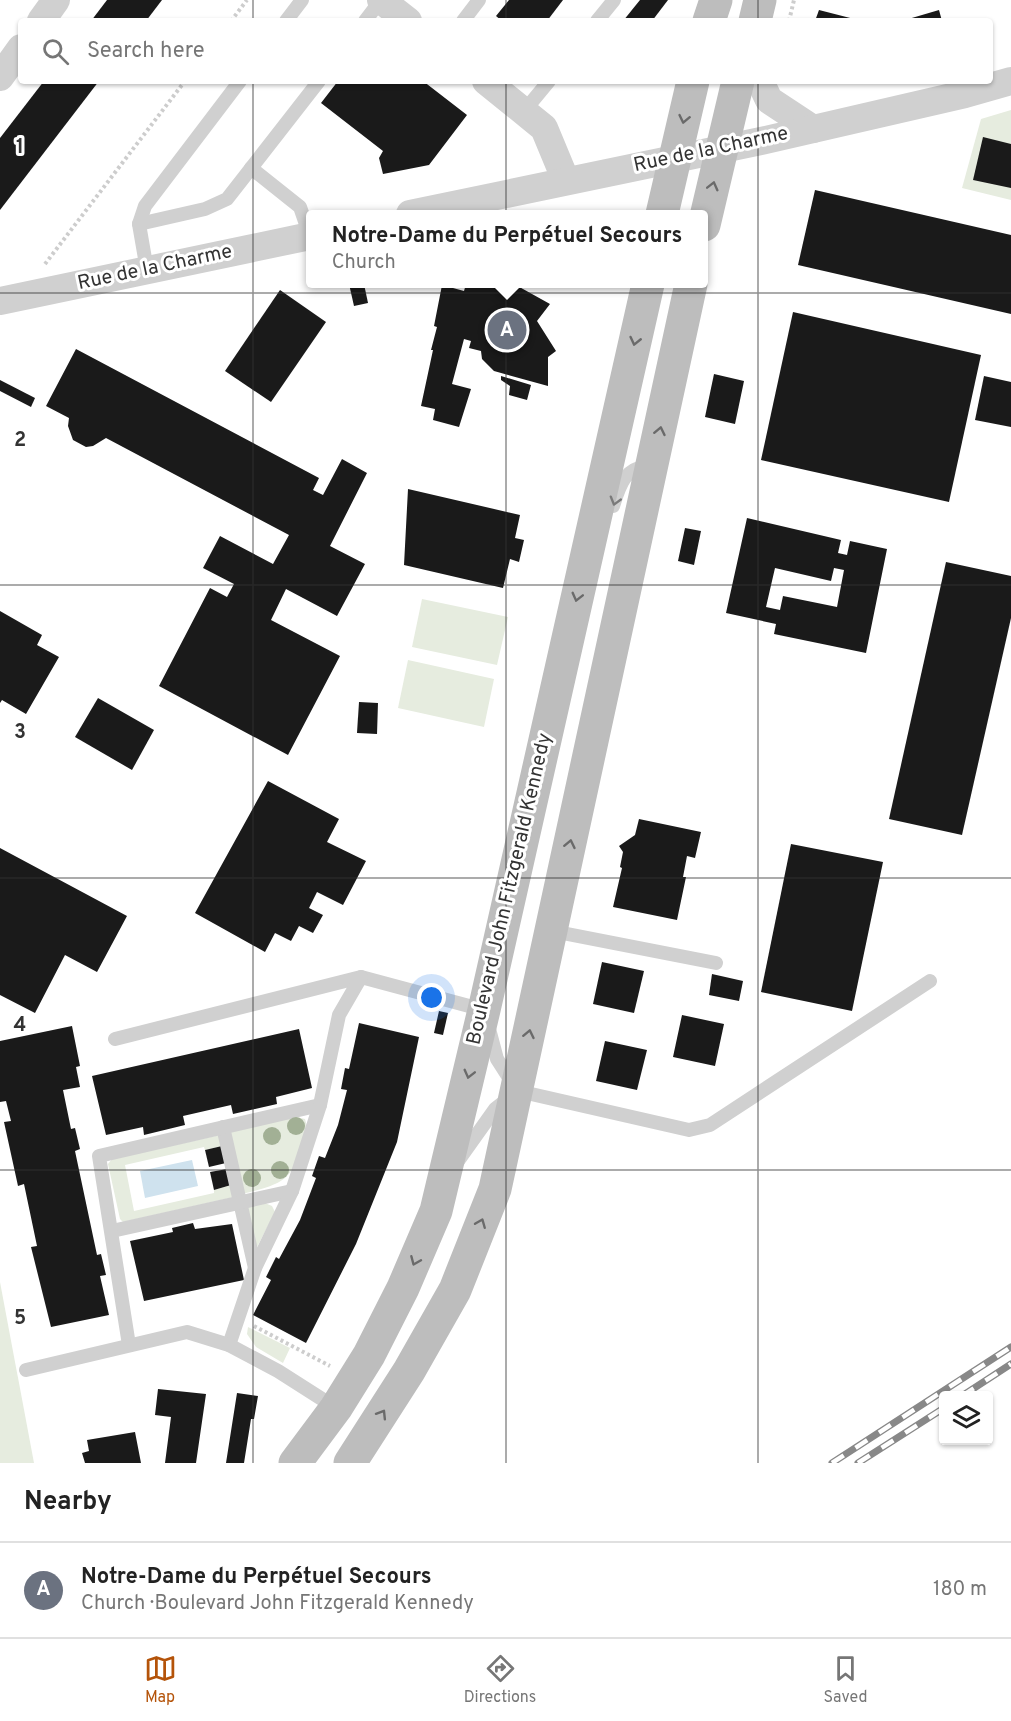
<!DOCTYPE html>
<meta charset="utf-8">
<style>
body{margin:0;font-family:Overpass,sans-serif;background:#f2f2f2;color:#222}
.controls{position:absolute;right:18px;bottom:18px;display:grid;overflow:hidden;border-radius:6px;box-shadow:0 2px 4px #0004}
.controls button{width:54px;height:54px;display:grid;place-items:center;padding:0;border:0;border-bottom:2px solid #e0e0e0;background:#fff;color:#222;font:30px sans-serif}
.you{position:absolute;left:432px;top:998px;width:21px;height:21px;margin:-15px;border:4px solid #fff;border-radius:50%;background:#1a73e8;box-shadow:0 0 0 9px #1a73e833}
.badge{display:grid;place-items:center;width:39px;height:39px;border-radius:50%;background:#b45309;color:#fff;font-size:20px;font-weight:700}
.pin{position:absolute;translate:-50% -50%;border:3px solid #fff;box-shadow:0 2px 6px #0006}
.popup{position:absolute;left:306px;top:210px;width:402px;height:78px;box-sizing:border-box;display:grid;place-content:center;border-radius:6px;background:#fff;filter:drop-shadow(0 2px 4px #0005);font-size:20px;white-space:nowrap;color:#767676}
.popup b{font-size:22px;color:#222}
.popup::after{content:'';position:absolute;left:50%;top:100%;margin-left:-12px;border:12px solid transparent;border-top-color:#fff}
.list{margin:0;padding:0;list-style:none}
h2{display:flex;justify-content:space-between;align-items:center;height:78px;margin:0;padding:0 24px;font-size:26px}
h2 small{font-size:20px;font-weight:400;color:#767676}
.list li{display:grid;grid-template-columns:39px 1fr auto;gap:18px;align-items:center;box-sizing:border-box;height:96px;padding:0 24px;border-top:2px solid #e0e0e0}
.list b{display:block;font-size:22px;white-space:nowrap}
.list p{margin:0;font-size:20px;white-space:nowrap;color:#767676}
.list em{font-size:20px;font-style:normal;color:#767676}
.icon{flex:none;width:33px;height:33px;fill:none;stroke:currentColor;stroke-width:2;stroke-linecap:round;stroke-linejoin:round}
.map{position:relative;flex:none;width:1011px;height:1463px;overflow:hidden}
.search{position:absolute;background:#fff;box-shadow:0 2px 4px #0004;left:18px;right:18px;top:18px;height:66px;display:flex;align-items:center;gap:15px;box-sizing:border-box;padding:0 21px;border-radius:6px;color:#767676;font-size:22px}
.sheet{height:174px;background:#fff}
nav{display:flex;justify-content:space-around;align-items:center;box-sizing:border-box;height:84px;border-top:2px solid #e0e0e0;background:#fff;font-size:16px;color:#767676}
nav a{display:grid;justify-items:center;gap:3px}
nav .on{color:#b45309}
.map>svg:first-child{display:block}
.green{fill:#e6ecdf}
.water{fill:#cfe2ee}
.building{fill:#1a1a1a;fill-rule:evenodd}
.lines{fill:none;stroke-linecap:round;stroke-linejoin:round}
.path{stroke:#cdcdcd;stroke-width:4;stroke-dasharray:3 3;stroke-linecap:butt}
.lane{stroke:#d0d0d0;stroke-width:14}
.street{stroke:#d0d0d0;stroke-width:28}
.secondary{stroke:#bdbdbd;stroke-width:33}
.rail-casing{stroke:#888;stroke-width:7}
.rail{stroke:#fff;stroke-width:4.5;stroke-dasharray:14;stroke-linecap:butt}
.tree{fill:#a2b095}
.oneway{stroke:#6a6a6a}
.oneway2{stroke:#7a7a7a}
.grid{fill:none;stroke:#333;stroke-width:1.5;stroke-opacity:0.55}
.labels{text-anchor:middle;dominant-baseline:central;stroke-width:6;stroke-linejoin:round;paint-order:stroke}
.street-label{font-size:20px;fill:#333;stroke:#fff}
.grid-label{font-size:20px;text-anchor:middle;font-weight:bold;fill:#333;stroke:#fff;stroke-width:6;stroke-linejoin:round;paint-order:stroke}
</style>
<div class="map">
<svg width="1011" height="1463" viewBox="0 0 1011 1463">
<rect width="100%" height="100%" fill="#fff"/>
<g class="green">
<polygon points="1011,110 1011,200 962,188 981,119"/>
<polygon points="422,599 508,617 497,665 412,647"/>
<polygon points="408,660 494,679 484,727 398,708"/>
<path d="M 296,1117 L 305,1119 L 307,1126 C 291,1176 297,1181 242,1194 L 229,1132 Z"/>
<polygon points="220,1135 222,1146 205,1150 204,1147 125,1165 134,1211 214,1193 214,1190 231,1185 234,1197 123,1222 120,1219 108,1164 112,1159"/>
<polygon points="265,1203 272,1206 275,1212 256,1249 245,1208"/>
<polygon points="0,1282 34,1463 0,1463"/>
<polygon points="248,1327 290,1348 283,1363 256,1347 247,1334"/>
</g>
<polygon class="water" points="192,1160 198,1186 145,1198 140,1171"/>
<g class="building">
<polygon points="107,0 162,0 146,21 91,21"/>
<polygon points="509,0 563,0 547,21 502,21 496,16"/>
<polygon points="640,0 668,0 652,21 623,21"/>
<polygon points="819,10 858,20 858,21 815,21"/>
<polygon points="939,10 942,21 905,21 905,20"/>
<polygon points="44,81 99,81 0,210 0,138"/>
<polygon points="338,81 423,81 467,115 429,165 383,174 379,158 383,151 321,103"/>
<polygon points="983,137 1011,144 1011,188 973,180"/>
<polygon points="815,190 1011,235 1011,314 798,265"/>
<polygon points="349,284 364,284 368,303 354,306"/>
<polygon points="466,284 484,284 504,289 507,288 508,284 514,284 550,304 537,321 556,351 548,357 548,386 494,371 482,359 481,351 469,348 471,341 464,339 452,384 471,389 459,427 433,420 435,409 421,406 433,350 431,350 437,327 434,326 442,285 464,291"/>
<polygon points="280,290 326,322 271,402 225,371"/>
<polygon points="793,312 981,355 949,502 761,460"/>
<polygon points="76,349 319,478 313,490 323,495 342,459 367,473 330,546 365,564 337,616 286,589 271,620 340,656 288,755 159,686 210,588 227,597 234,584 203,568 220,536 273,564 289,535 106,438 93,446 86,447 73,440 68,426 69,418 46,406"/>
<polygon points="714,374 744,381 735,424 705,417"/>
<polygon points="501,376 531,385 527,400 509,395 510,386 501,380"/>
<polygon points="984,376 1011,382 1011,427 975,420"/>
<polygon points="0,380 35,398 31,407 0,391"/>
<polygon points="408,489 520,515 515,538 524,540 519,562 510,559 503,588 404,565"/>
<path d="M 747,518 L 841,540 L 838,553 L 847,555 L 850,541 L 887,549 L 866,653 L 774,634 L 776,624 L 726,613 ZM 775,568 L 831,581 L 834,568 L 844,570 L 837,607 L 783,596 L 780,610 L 766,607 Z"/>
<polygon points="685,528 701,531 694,565 678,561"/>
<polygon points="946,562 1011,576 1011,618 962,835 889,819"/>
<polygon points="0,611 42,635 37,645 59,657 26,714 2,700 0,703"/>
<polygon points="98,698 154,730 132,770 75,737"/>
<polygon points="359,702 378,703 377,734 357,733"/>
<polygon points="268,781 339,819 327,842 366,861 343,905 317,892 309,908 323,915 313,933 299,926 291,941 275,933 265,952 195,913"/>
<polygon points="639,819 701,832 695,858 687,856 683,877 686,877 677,920 613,907 622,868 620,867 623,852 619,846 635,835"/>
<polygon points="791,844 883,862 852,1011 761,992"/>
<polygon points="0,848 127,916 97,972 65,955 35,1013 0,995"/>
<polygon points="602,962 644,971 634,1013 593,1004"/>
<polygon points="712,974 743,981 739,1001 709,995"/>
<polygon points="439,1011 448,1013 443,1035 434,1033"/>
<polygon points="682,1015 724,1024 715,1066 673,1057"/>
<polygon points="359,1023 419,1037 397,1142 356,1244 306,1343 253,1315 271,1280 266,1277 276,1257 279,1259 300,1220 316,1178 312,1176 319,1156 325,1158 338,1125 347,1090 341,1089 345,1068 349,1069"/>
<polygon points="72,1026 80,1066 76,1067 80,1087 63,1090 71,1129 75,1128 80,1149 75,1151 97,1255 101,1254 106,1275 100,1276 109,1315 51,1327 31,1247 37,1246 24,1184 18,1186 4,1122 11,1121 6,1101 0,1102 0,1041"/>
<polygon points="299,1029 312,1088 276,1097 277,1104 233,1114 231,1105 183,1116 185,1125 144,1135 143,1127 106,1135 92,1076"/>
<polygon points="605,1041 647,1050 637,1090 596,1081"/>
<polygon points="222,1146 226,1163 209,1167 205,1150"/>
<polygon points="227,1169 231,1185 214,1190 210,1172"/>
<polygon points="193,1223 195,1229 232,1224 244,1280 144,1301 130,1241 173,1232 172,1228"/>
<polygon points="158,1389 206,1394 196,1463 165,1463 171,1417 155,1415"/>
<polygon points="237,1393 258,1396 254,1419 251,1419 244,1463 226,1463"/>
<polygon points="135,1432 141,1463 85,1463 82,1453 89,1451 87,1440"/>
</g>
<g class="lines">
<g class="path">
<polyline points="231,21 247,0"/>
<polyline points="789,21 794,0"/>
<polyline points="45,264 185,81"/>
<polyline points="254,1326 330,1366"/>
</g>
<g class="lane">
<polyline points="286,21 302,0"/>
<polyline points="365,21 381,0"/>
<polyline points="463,21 479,0"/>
<polyline points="597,21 614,0"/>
<polyline points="525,110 549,81"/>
<polyline points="251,168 300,207 310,236"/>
<polyline points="139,224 205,209 227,199 319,81"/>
<polyline points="147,270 139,224 145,206 240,81"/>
<path d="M 613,506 C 621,481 624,470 651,464"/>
<polyline points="552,931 716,963"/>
<polyline points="115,1039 361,977 484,1010 497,1059 513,1084"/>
<polyline points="223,1127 255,1268"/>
<polyline points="458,1161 495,1109 518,1091 689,1130 710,1125 930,981"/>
<polyline points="112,1231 292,1191"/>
<polyline points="129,1345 99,1156 320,1105"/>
<polyline points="229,1345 255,1268 292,1191 320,1105 339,1015 361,977"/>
<polyline points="26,1370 187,1332 229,1345 278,1371 336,1408"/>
</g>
<g class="street">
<polyline points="381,0 408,21"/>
<polyline points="41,21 56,0"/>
<polyline points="0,77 21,48"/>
<polyline points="486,81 544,128 566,181"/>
<polyline points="760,81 769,100 813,129"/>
<polyline points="410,214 761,141 965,94 1011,81"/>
<polyline points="0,301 310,236"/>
</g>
<g class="secondary">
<polyline points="709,21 716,0"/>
<polyline points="755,21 760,0"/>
<polyline points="662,214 693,81"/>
<polyline points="704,225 738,81"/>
<polyline points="295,1463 336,1408 369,1355 403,1288 436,1211 484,1010 648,284"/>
<polyline points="350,1463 409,1371 455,1290 495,1189 691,284"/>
</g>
<g class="rail-casing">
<g id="rail">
<polyline points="962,1396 1011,1364"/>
<polyline points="832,1463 1011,1347"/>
<polyline points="858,1463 944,1408"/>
</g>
</g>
<use href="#rail" class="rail"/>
</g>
<g class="tree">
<circle cx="296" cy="1126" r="9"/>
<circle cx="272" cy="1136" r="9"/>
<circle cx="280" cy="1170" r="9"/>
<circle cx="252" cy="1178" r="9"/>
</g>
<defs><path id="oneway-chevron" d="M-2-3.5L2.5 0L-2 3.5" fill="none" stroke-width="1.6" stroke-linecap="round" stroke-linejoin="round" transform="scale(1.5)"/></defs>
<g class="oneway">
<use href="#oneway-chevron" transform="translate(684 119) rotate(102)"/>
<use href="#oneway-chevron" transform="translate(713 186) rotate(-76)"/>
<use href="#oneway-chevron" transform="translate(635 341) rotate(103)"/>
<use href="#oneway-chevron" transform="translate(660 431) rotate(-78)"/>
<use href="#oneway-chevron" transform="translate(577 597) rotate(104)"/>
<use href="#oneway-chevron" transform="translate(570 844) rotate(-78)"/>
<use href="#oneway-chevron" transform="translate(529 1034) rotate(-78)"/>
<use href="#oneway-chevron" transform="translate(469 1074) rotate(104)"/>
<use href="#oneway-chevron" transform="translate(481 1223) rotate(-68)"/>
<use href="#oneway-chevron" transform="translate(415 1261) rotate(113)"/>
<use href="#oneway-chevron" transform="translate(382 1414) rotate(-58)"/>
</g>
<use class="oneway2" href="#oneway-chevron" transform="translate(615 501) rotate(106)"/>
<path class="grid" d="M 253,0 L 253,21M 506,0 L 506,21M 758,0 L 758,21M 253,81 L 253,1463M 506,81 L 506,1463M 758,81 L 758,1463M 0,293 L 1011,293M 0,585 L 1011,585M 0,878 L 1011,878M 0,1170 L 1011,1170"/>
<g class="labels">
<g class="street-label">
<text transform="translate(711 150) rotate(-12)">Rue de la Charme</text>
<text transform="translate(155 268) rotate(-12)">Rue de la Charme</text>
<text transform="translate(510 889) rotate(-77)">Boulevard John Fitzgerald Kennedy</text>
</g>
</g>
<g class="grid-label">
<text x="20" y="153">1</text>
<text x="20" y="446">2</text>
<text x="20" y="738">3</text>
<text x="20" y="1031">4</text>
<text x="20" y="1324">5</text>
</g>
</svg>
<div class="controls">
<button><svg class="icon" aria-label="layers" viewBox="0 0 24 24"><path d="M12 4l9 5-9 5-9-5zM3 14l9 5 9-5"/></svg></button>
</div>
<div class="you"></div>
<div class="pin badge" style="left:507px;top:330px;background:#6b7280">A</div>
<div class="popup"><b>Notre-Dame du Perpétuel Secours</b>Church</div>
<div class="search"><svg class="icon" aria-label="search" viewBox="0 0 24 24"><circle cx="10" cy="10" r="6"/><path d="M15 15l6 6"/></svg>Search here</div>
</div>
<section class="sheet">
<h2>Nearby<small></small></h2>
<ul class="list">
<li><span class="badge" style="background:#6b7280">A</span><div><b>Notre-Dame du Perpétuel Secours</b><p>Church · Boulevard John Fitzgerald Kennedy</p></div><em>180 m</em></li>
</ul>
</section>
<nav>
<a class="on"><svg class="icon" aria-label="map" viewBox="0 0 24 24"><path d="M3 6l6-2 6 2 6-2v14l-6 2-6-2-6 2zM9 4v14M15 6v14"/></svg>Map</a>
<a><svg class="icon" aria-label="directions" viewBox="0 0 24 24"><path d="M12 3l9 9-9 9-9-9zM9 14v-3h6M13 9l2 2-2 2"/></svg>Directions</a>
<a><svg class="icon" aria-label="saved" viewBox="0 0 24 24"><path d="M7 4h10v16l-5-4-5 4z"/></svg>Saved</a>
</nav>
